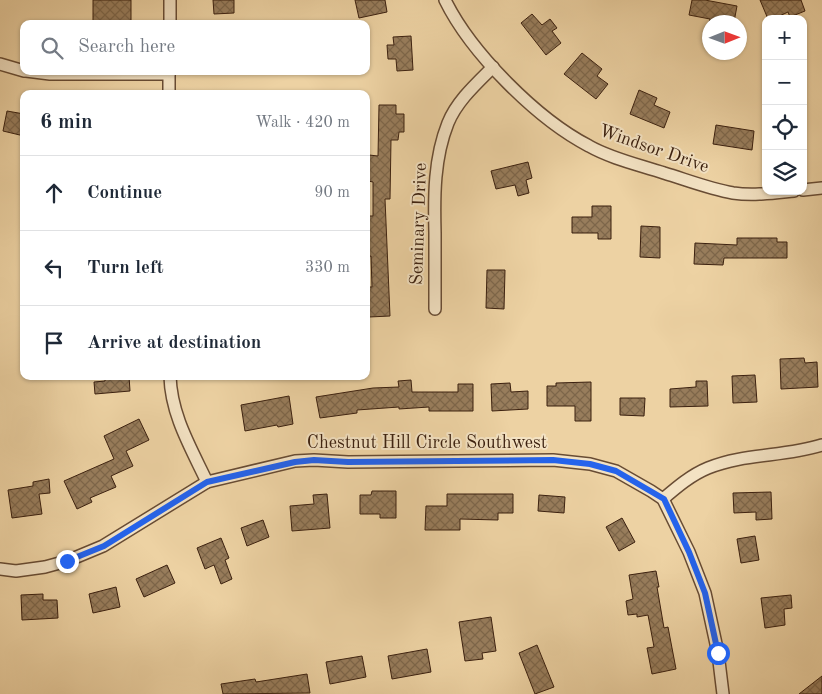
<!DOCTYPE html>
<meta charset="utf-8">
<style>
body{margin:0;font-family:"Old Standard TT",serif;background:#f2f2f3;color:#1f2937}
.controls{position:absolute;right:15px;top:15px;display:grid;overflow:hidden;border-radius:10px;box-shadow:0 1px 4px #0004}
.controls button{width:45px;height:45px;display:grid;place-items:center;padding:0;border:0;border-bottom:1px solid #e0e1e3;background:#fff;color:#1f2937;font:25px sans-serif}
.compass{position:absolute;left:702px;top:15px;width:45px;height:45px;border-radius:50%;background:#fff;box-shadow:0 1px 4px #0004;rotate:89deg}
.stop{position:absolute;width:15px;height:15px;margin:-11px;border:4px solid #2563eb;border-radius:50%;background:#fff}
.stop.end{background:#2563eb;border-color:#fff;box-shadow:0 1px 5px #0008}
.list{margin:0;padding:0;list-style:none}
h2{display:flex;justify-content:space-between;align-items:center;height:65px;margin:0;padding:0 20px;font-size:21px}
h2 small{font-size:16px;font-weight:400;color:#747a83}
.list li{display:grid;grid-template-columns:32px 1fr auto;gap:15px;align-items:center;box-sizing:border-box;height:75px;padding:0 20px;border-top:1px solid #e0e1e3}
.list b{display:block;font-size:19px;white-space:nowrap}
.list em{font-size:16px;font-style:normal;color:#747a83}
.icon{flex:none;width:28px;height:28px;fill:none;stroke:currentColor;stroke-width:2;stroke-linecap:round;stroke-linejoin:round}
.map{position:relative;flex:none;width:822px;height:694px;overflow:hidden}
.search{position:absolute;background:#fff;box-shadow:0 1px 4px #0004;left:20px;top:20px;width:350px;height:55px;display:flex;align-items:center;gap:12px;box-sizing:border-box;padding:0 18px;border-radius:10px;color:#747a83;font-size:19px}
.panel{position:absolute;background:#fff;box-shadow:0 1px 4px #0004;left:20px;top:90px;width:350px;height:290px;border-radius:10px}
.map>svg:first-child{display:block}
.building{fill:url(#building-cross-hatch);stroke:#3b200f}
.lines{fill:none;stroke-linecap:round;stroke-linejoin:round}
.street-casing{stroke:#684c34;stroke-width:14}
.street{stroke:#f3e2c3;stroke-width:11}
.route{stroke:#2563eb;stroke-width:6}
.labels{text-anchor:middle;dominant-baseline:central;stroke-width:4;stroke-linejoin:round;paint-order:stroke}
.street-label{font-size:18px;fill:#3b200f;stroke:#f3e2c3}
</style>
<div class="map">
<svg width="822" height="694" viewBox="0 0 822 694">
<defs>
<pattern id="building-cross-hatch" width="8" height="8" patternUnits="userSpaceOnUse" patternTransform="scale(1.25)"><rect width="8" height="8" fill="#987d5c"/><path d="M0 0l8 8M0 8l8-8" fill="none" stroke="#7d664a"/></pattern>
</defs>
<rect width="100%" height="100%" fill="#edd2a3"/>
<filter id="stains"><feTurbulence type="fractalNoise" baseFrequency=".004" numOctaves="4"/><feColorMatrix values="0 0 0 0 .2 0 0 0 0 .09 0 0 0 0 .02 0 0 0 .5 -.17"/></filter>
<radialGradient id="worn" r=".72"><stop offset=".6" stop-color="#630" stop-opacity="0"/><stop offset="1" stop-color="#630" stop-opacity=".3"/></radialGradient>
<g class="building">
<polygon points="93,0 131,0 131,24 93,22"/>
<polygon points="213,0 234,0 234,13 214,14"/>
<polygon points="355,0 385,0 387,12 359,18"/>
<polygon points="692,0 705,0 737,6 734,22 709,22 710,19 689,15"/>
<polygon points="760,0 801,0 805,11 790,17 788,12 773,19 768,19"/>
<polygon points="532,14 542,25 550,19 557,28 552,31 561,43 546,55 521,23"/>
<polygon points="411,36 413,70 397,71 396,59 388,59 387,45 394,45 393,37"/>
<polygon points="582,53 602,69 597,76 608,84 596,99 564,74"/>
<polygon points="639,90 657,98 654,105 670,112 664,128 630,114"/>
<polygon points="379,105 396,105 396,114 404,114 404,132 399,132 398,140 391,140 390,199 385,199 390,316 369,317 366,287 372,287 371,256 367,257 366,216 373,216 373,182 368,181 369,155 378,156"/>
<polygon points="7,111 24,114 24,136 3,131"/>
<polygon points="716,125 754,131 752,150 713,144"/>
<polygon points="528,162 532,178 526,180 529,193 518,196 515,185 496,189 491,171"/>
<polygon points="592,206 611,206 611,239 598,239 598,233 572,233 572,217 592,217"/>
<polygon points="641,226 660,227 660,258 640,257"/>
<polygon points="737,238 777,238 777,242 787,242 787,258 724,258 723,265 694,264 695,243 737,245"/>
<polygon points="487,270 505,270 504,309 486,308"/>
<polygon points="804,358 805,363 817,362 818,387 781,389 780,359"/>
<polygon points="755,375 757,402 733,403 732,376"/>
<polygon points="105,376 129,376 130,391 95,394 94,382 105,381"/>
<polygon points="411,380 412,392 458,392 458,384 473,384 473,411 429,411 429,407 399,409 399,407 357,410 357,413 320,418 316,397 373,388 399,387 398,381"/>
<polygon points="696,381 707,381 708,406 670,407 670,389 696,387"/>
<polygon points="591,382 591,421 575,421 575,406 547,406 547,386 556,386 556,383"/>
<polygon points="510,383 511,392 528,391 528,409 492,411 491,384"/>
<polygon points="289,396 293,424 278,427 277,425 245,431 241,405"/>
<polygon points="620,398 645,398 644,416 620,415"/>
<polygon points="139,419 149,440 126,451 133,466 111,476 116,487 90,498 92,502 77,509 64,481 114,459 104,436"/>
<polygon points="49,479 50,493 39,494 42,514 12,518 8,490 33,486 33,482"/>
<polygon points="372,491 396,491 396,518 380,518 380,514 360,514 360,495 371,495"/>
<polygon points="771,492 772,519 756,520 756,512 734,513 733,493"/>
<polygon points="327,494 330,528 292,531 290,506 314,504 313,495"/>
<polygon points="447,494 513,494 513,513 498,513 498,520 460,519 460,530 425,530 426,506 447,506"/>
<polygon points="539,495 565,497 564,513 538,511"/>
<polygon points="622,518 635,542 619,551 606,527"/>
<polygon points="263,520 269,537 247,546 241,528"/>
<polygon points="755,536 759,560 741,563 737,539"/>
<polygon points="221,538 229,558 225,560 232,579 221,584 214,565 205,569 197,548"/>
<polygon points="167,565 175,583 144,597 136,579"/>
<polygon points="656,571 659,587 657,587 664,628 668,627 676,669 652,674 647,648 654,647 648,615 637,617 637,614 628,615 626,601 633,599 629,575"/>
<polygon points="116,587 120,607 93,613 89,594"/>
<polygon points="43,594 43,600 57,600 58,618 22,620 21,595"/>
<polygon points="791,595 792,608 784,609 785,625 765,628 761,598"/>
<polygon points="491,617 496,651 482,653 483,659 465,661 459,622"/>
<polygon points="537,645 554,687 535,694 519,653"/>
<polygon points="427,649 431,672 392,679 388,656"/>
<polygon points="362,656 366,677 330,684 326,662"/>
<polygon points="307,674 310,693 223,694 221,684 255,679 256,682"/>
<polygon points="822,676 822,694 799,694"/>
</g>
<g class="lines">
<g class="street-casing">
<g id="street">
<path d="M 445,0 C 471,53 537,119 589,146 C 612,159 640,165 664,173 C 687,180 710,189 733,193 C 753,196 774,193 794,191"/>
<polyline points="170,24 170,0"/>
<polyline points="0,64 24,71"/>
<polyline points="26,71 50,74 169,74"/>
<polyline points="169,94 169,71"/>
<polyline points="803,190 822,188"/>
<path d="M 435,309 C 435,283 435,258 435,233 C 434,196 434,158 448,123 C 457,101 476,84 493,67"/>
<path d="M 170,376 C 171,415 191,448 207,482"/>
<path d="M 663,499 C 677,487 691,475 708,468 C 744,453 785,457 822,445"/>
<polyline points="0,569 16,571 45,567 67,561 103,546 207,482 295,461 314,460 348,462 553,460 590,464 616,471 651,491 663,499 689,552 705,593 718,653 723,694"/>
</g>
</g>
<use href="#street" class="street"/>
</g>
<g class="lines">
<polyline class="route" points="67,561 104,546 207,482 295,462 314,460 348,462 553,460 590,464 616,471 664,499 689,552 705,593 718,653"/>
</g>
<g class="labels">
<g class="street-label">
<text transform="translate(654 149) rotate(19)">Windsor Drive</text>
<text transform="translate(419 224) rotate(-88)">Seminary Drive</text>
<text x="427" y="443">Chestnut Hill Circle Southwest</text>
</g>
</g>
<rect width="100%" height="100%" filter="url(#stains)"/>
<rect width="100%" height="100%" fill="url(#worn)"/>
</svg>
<div class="controls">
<button>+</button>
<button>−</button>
<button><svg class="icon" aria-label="locate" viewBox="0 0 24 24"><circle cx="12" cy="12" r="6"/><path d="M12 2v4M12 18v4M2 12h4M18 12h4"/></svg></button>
<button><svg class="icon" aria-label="layers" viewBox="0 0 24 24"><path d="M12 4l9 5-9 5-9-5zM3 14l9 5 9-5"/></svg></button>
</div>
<svg class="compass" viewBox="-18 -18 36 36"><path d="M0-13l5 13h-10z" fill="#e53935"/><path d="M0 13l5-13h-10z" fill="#747a83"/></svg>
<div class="stop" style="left:718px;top:653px"></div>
<div class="stop end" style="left:67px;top:561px"></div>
<div class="search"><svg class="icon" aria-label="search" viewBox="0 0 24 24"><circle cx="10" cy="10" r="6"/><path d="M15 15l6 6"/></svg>Search here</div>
<section class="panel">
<h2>6 min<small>Walk · 420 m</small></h2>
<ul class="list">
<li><svg class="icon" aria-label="ahead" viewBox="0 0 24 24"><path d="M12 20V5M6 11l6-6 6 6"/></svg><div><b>Continue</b></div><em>90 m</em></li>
<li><svg class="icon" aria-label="left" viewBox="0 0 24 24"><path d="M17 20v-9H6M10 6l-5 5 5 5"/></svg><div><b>Turn left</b></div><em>330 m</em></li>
<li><svg class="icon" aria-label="arrive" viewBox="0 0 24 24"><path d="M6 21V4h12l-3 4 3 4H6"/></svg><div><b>Arrive at destination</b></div></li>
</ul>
</section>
</div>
